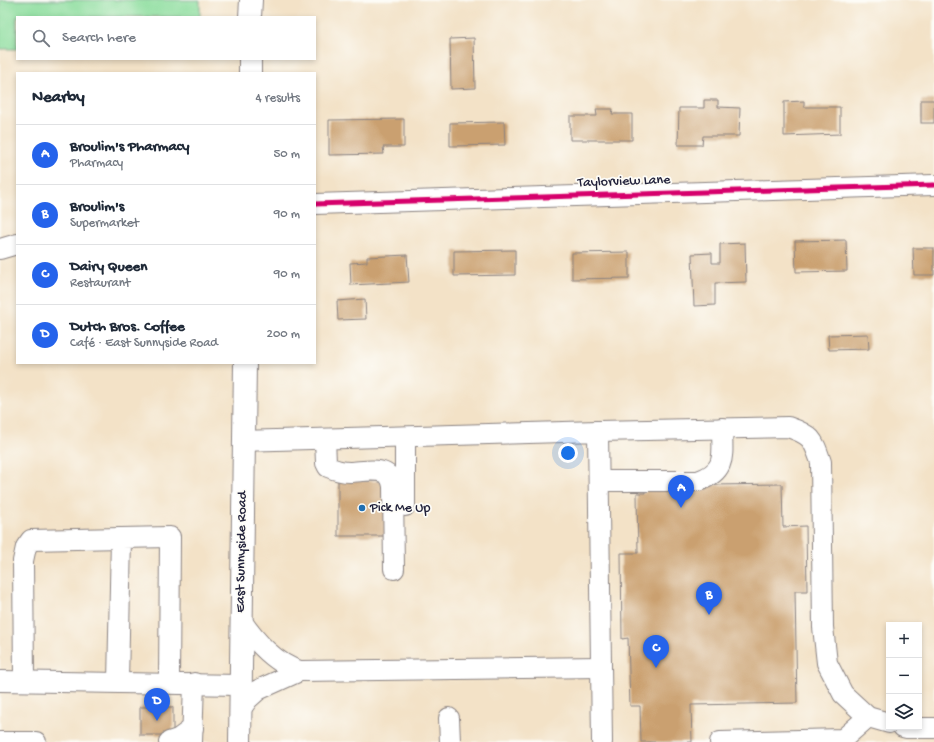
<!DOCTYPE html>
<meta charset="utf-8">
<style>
body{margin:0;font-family:"Gochi Hand",sans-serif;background:#f6f6f7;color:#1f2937}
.controls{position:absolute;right:12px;bottom:12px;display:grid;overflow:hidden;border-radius:0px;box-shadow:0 2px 6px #0003}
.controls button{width:36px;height:36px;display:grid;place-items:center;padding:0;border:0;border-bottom:1px solid #e0e1e3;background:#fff;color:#1f2937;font:20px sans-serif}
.you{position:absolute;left:568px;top:453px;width:14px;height:14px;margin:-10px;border:3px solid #fff;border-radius:50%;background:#1a73e8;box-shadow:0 0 0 6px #1a73e833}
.badge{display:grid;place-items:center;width:26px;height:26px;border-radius:50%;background:#2563eb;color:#fff;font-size:13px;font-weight:700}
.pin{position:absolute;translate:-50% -33px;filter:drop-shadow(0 1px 2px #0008)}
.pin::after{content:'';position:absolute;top:21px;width:14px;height:12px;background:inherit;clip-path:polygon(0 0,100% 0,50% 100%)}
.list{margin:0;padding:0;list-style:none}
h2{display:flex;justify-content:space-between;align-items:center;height:52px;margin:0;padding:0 16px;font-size:17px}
h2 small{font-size:13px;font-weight:400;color:#747a83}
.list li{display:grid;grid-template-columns:26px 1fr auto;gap:12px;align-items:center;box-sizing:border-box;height:60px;padding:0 16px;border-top:1px solid #e0e1e3}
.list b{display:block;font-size:15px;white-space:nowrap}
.list p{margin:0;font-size:13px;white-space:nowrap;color:#747a83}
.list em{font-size:13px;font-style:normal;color:#747a83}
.icon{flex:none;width:22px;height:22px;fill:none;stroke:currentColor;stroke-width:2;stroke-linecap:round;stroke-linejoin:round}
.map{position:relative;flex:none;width:934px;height:742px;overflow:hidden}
.search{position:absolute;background:#fff;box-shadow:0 2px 6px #0003;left:16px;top:16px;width:300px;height:44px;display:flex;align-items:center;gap:10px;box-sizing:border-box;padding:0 14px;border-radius:0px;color:#747a83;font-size:15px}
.panel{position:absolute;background:#fff;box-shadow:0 2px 6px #0003;left:16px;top:72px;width:300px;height:292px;border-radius:0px}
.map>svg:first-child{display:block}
.green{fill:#8bdd9d;stroke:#56806c}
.building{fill:#caa06f}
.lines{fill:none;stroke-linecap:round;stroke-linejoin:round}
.minor-casing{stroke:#8a8281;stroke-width:22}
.major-casing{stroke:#8a8281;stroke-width:24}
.minor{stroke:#fff;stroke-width:20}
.major{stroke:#fff;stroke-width:22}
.cycleway-casing{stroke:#fdfcf7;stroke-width:8}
.cycleway{stroke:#d6006c;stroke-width:5}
.poi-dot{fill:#1f6fb2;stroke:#fdfcf7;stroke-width:1.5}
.labels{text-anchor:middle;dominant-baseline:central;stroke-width:3.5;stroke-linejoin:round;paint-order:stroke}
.street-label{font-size:14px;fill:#22223b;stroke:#fdfcf7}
.poi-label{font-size:14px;fill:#22223b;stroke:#fdfcf7;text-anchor:start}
</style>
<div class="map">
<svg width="934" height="742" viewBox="0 0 934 742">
<rect width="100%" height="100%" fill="#fdfcf7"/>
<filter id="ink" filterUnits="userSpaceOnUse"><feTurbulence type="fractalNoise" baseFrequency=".025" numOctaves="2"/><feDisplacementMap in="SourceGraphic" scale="8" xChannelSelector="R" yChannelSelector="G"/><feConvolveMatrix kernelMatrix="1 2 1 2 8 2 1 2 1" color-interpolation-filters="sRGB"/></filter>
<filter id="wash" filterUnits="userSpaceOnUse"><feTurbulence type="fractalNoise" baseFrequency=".012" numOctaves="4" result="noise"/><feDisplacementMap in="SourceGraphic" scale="16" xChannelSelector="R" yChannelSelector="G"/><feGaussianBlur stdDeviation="0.9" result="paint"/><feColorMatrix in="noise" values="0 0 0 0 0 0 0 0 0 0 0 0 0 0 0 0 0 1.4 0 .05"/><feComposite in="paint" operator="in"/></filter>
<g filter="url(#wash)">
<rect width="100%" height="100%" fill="#f3e2c7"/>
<polygon class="green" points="0,0 200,0 200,17 17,17 17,49 0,49"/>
<g id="blocks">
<g class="building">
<polygon points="474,38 475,88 451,89 450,39"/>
<polygon points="704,100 718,100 718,107 740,108 739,136 703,136 702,145 678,145 679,108 704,108"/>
<rect x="921" y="100" width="13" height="23"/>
<polygon points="804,101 804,107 840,107 840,134 784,136 784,102"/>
<polygon points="596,109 613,109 612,114 632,114 632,140 570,140 570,116 597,116"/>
<polygon points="404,119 404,147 383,147 384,154 329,155 329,120"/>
<polygon points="504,122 505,145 450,146 450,123"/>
<polygon points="846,240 847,271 796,272 795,241"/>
<polygon points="745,243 746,282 715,283 715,305 694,306 692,254 712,253 712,263 720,263 720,244"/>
<polygon points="913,248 934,248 934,275 914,275"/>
<polygon points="515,250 515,275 454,276 454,251"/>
<polygon points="629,252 629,278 572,279 572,253"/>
<polygon points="407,255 409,282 351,285 350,263 367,262 367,257"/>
<polygon points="365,299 366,319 338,320 337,301"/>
<polygon points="868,334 869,349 829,350 828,335"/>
<rect x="338" y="481" width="48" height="55"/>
<polygon points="782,484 783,527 806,526 807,591 795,591 797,703 691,705 692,742 641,742 640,706 630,706 628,638 622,639 621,553 638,553 637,493 645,493 645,486"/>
<rect x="140" y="707" width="33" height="28"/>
</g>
</g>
</g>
<g filter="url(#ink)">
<use href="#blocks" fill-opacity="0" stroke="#8a8281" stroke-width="1"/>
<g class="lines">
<g class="minor-casing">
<g id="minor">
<polyline points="315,204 934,185"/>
<polyline points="0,249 17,244"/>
<path d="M 598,431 L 788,427 C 812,435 813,439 821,462 L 823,627 L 827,663 L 843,694 L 868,717 L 889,723"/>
<polyline points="405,437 405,506"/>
<path d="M 325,439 L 326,463 L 328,467 C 335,470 342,472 350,472 C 360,472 375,468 385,473 C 391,476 392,481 393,486 L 394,569"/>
<polyline points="244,441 598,431 602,742"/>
<path d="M 599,481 L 698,481 C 728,471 722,454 722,428"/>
<path d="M 241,620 C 255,641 276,664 300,671 L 601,667"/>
<polyline points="0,681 240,685"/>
<polyline points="24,681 23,561 26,547 31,540 121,538"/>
<polyline points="118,682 121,538 170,537 169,683"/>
<polyline points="240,710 248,699 258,690 300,671"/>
<polyline points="449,718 450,742"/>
<polyline points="903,727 907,728 934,728"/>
<polyline points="0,742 36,742"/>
<polyline points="169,742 178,739 193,728"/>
<polyline points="192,742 194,683"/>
<polyline points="720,742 843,739 868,717"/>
</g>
</g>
<g class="major-casing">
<g id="major">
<polyline points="250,17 251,0"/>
<polyline points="250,73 250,59"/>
<polyline points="240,742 245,363"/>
</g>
</g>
<use href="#minor" class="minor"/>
<use href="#major" class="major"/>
<g class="cycleway-casing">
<polyline id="cycleway" points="315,204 934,185"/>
</g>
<use href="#cycleway" class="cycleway"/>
</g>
</g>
<circle class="poi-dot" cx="362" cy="508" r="4"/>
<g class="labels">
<g class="street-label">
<text transform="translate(624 182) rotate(-2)">Taylorview Lane</text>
<text transform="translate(242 552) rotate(-89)">East Sunnyside Road</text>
</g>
<g class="poi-label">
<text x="370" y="508">Pick Me Up</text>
</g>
</g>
</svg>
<div class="controls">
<button>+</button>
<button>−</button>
<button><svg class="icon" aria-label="layers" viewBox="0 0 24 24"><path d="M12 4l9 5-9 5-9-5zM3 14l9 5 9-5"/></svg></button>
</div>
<div class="you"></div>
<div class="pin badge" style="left:681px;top:508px">A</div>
<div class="pin badge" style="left:709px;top:615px">B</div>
<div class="pin badge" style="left:656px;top:668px">C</div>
<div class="pin badge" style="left:157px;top:721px">D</div>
<div class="search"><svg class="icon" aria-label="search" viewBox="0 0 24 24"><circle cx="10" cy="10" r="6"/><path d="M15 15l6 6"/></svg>Search here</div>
<section class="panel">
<h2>Nearby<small>4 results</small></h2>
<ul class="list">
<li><span class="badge">A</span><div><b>Broulim's Pharmacy</b><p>Pharmacy</p></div><em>50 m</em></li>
<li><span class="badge">B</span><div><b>Broulim's</b><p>Supermarket</p></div><em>90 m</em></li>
<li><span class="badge">C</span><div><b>Dairy Queen</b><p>Restaurant</p></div><em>90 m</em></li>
<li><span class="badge">D</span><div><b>Dutch Bros. Coffee</b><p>Café · East Sunnyside Road</p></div><em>200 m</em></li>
</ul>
</section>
</div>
